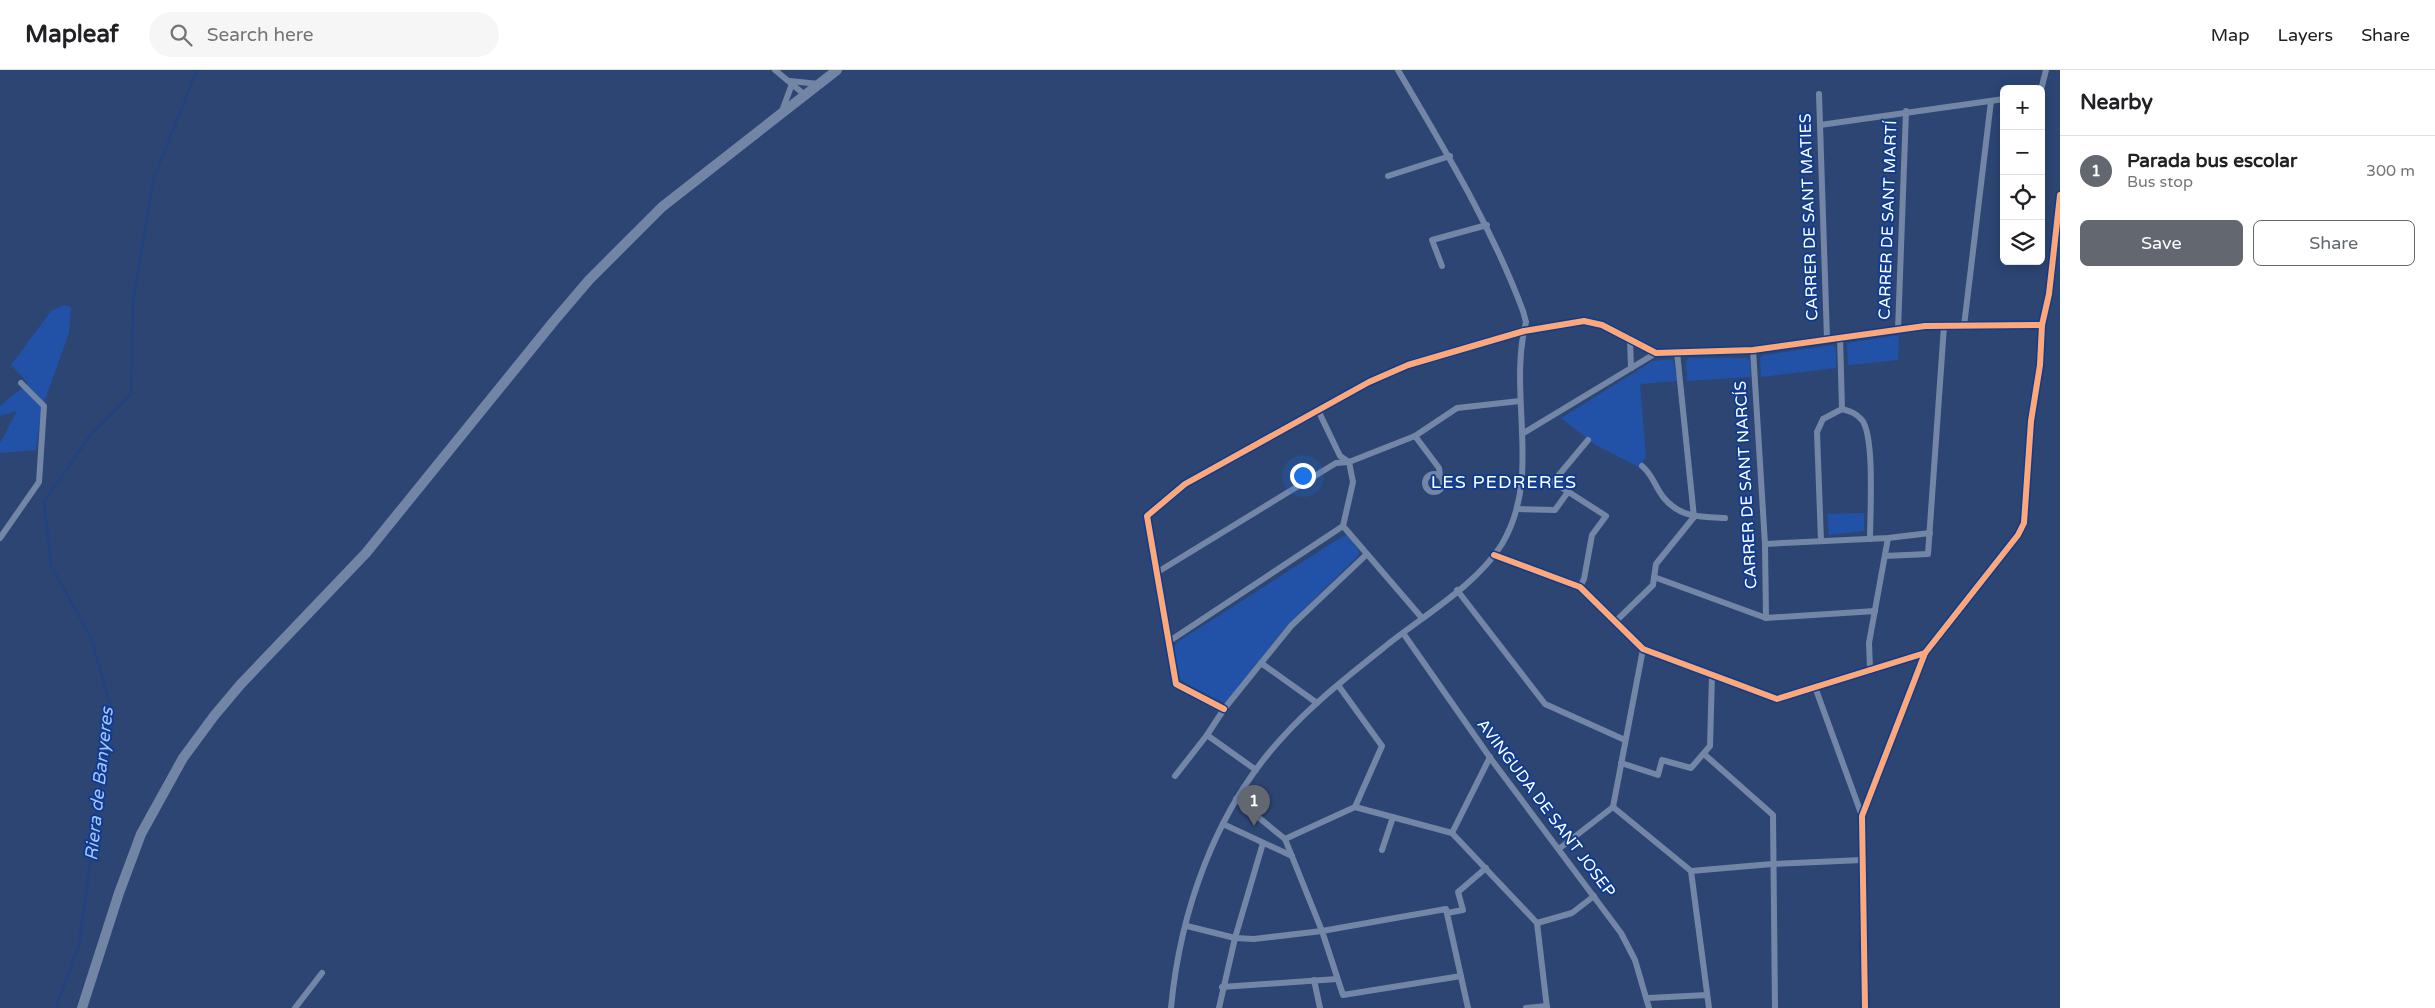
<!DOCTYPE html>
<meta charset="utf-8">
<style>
body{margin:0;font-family:"Varela Round",sans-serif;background:#f6f6f6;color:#202124}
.controls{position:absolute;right:15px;top:15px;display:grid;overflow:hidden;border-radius:8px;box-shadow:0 2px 12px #0003}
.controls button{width:45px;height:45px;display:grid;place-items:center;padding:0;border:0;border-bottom:1px solid #e0e0e0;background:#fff;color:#202124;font:25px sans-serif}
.you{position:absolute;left:1302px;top:405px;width:18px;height:18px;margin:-12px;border:4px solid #fff;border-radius:50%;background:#1a73e8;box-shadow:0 0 0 8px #1a73e833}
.badge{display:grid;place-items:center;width:32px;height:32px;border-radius:50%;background:#636870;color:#fff;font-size:16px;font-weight:700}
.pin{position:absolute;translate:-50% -41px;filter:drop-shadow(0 1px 2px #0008)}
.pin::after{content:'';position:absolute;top:26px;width:18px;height:15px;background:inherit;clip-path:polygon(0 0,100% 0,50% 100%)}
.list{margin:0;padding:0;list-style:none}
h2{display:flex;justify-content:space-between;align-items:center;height:65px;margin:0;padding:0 20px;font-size:21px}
h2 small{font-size:16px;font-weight:400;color:#757577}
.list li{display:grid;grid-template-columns:32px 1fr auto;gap:15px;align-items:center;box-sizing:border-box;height:70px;padding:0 20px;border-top:1px solid #e0e0e0}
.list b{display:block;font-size:19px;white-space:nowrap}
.list p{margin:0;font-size:16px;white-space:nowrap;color:#757577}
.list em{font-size:16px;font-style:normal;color:#757577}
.actions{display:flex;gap:10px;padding:15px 20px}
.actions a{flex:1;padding:11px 0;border:1px solid #636870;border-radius:8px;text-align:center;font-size:18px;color:#636870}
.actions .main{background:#636870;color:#fff}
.icon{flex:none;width:28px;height:28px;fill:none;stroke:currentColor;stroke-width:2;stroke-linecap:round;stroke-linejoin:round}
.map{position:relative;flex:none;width:2060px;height:938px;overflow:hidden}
header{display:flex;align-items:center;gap:30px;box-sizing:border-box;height:70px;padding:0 25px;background:#fff;border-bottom:1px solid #e0e0e0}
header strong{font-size:24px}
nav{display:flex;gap:28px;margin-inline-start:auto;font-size:18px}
.search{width:350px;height:45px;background:#f6f6f6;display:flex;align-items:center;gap:12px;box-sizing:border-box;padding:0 18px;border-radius:28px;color:#757577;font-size:19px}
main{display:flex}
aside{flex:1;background:#fff}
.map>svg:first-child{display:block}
.green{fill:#2252a7}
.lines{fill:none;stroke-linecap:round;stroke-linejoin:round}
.stream{stroke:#224381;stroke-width:2.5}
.street{stroke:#7386a6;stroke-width:6}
.primary{stroke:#7385a5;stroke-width:10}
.cycleway-casing{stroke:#0f3c90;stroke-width:9}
.cycleway{stroke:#fea87a;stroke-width:6}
.labels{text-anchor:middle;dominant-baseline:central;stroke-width:4;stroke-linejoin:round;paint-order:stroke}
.street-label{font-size:16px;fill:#fff;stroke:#0f3c90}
.neighbourhood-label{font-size:18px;letter-spacing:1px;fill:#fff;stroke:#0f3c90}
.water-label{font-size:18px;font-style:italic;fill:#a4c4fb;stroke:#0f3c90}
</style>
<header>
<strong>Mapleaf</strong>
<div class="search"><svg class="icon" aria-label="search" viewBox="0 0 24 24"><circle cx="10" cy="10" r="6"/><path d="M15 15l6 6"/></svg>Search here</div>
<nav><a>Map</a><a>Layers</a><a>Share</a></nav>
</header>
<main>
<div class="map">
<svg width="2060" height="938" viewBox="0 0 2060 938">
<rect width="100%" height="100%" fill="#2c4573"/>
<g class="green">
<polygon points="64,235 71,237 69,263 42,338 36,380 0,383 0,373 17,341 0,346 0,336 28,313 11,295 51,241"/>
<polygon points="1899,265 1898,290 1848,295 1847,273"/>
<polygon points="1833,275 1836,278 1836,298 1761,307 1760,288 1764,285"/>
<polygon points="1688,288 1746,288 1750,291 1751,307 1687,311 1686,293"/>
<polygon points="1673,289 1677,311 1640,314 1646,386 1640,398 1594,374 1561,348 1653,291"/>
<polygon points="1864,443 1864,461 1829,465 1827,444"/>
<polygon points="1343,466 1348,466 1359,481 1359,485 1284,559 1227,632 1222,632 1180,610 1174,579 1176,573"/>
</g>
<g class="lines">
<polyline class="stream" points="56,938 79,875 111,638 91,568 51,495 44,432 91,364 131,324 133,231 154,108 197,0"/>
<g class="street">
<polyline points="775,0 805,25"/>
<polyline points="790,11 819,14"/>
<polyline points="2041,20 2046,0"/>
<polyline points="1819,24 1827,269"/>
<polyline points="782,41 792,14"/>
<polyline points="1820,55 2004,29"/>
<polyline points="1388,106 1450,86"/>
<polyline points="1442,196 1432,170 1487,155"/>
<polyline points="1964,256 1991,31"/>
<polyline points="1898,260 1906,41"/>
<polyline points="1840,267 1842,339"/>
<polyline points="1630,269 1631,298"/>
<polyline points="1753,280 1765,474 1766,548"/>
<polyline points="1677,282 1694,447"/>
<path d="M 1842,339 C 1850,341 1856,343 1862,350 C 1875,367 1870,445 1870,469"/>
<polyline points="1318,340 1340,386 1349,392 1353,412 1343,456 1422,548"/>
<polyline points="1522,364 1656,283"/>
<polyline points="1415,366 1439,398 1440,406"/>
<path d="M 1642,396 C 1653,405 1655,417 1664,428 C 1680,448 1702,447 1725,448"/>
<circle cx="1434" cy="413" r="9"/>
<polyline points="1517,439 1555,440 1568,422"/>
<polyline points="0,468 39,412 44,336 21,313"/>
<polyline points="1821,471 1817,362 1823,349 1842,339"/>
<polyline points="1765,474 1888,468 1930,463"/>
<polyline points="1494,485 1580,517 1643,579 1777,629 1925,583"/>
<polyline points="1885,486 1928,484 1944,256"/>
<polyline points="1156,503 1336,393 1349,392 1415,366 1457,338 1520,331"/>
<polyline points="1654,507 1766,548 1875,541"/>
<polyline points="1580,517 1584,509 1592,465 1606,446 1553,412 1588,370"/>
<polyline points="1457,520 1545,634 1625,670"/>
<polyline points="1615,552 1653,515 1656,494 1694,447"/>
<polyline points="1403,563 1491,689 1621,863 1635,890 1649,938"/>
<polyline points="1168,572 1343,456"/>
<polyline points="1261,593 1317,633"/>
<polyline points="1870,599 1869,573 1888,468"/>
<polyline points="1338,615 1382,676 1355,737"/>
<polyline points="1815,617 1862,746"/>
<polyline points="1224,639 1176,614 1147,446 1185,414 1369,312 1408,295 1524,261 1584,251 1602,255 1656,283 1753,280 1925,256 2042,255"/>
<polyline points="1207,665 1256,700"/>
<polyline points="1704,684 1773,745 1775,938"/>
<polyline points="1621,693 1658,705 1662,690 1691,698 1710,676 1712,605"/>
<polyline points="1175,706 1207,665 1224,639 1291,556 1367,484"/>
<polyline points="1236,729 1285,769 1322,861 1343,925 1461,906"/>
<polyline points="1613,737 1691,801 1709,938"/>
<polyline points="1223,754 1292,786"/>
<polyline points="1452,763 1490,687"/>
<polyline points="1285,769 1355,737 1452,763 1537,853"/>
<polyline points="1560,778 1613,737 1643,579"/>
<polyline points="1382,780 1393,747"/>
<polyline points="1691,801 1772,794 1862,790"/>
<polyline points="1447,843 1463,840 1458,822 1486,798"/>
<polyline points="1537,853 1547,938"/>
<polyline points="1537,853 1572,843 1594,826"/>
<polyline points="1187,856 1235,868 1254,869 1322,861 1446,839 1468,938"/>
<polyline points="1314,910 1320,938"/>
<polyline points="1222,917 1337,909"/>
<polyline points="1648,928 1707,925"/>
<polyline points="295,938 322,903"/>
<path d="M 1171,938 C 1180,842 1215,741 1281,669 C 1314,632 1353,602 1392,571 C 1428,543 1478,513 1502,474 C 1543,405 1507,326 1526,252 L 1523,241 C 1491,155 1444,79 1398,0"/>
<polyline points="1219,938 1235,868 1263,773"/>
<polyline points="1526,938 1547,936"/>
<polyline points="1865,938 1862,746 1925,583 2018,465 2024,453 2031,351 2040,295 2042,255 2049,224 2060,125"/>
</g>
<polyline class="primary" points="82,938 119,823 141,764 183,688 214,646 240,615 366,483 554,251 589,210 662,137 837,0"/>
<g class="cycleway-casing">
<g id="cycleway">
<polyline points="1494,485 1580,517 1643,579 1777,629 1925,583"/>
<polyline points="1224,639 1176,614 1147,446 1185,414 1369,312 1408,295 1524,261 1584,251 1602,255 1656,283 1753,280 1925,256 2042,255"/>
<polyline points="1865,938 1862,746 1925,583 2018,465 2024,453 2031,351 2040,295 2042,255 2049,224 2060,125"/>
</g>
</g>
<use href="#cycleway" class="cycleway"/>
</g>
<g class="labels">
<g class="street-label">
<text transform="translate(1809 147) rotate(-92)">CARRER DE SANT MATIES</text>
<text transform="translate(1888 150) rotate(-88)">CARRER DE SANT MARTÍ</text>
<text transform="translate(1746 415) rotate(-93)">CARRER DE SANT NARCÍS</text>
<text transform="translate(1546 738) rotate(53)">AVINGUDA DE SANT JOSEP</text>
</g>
<g class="neighbourhood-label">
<text x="1504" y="412">LES PEDRERES</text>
</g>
<g class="water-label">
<text transform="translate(99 714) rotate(-84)">Riera de Banyeres</text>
</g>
</g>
</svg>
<div class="controls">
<button>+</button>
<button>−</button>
<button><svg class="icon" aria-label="locate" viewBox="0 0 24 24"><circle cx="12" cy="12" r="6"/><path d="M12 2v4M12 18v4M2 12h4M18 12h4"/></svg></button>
<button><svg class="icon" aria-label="layers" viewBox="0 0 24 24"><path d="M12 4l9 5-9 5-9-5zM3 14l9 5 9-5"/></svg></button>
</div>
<div class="you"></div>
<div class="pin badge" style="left:1254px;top:756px">1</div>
</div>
<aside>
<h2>Nearby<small></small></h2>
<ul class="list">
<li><span class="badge">1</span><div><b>Parada bus escolar</b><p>Bus stop</p></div><em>300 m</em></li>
</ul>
<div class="actions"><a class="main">Save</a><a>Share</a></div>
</aside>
</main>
